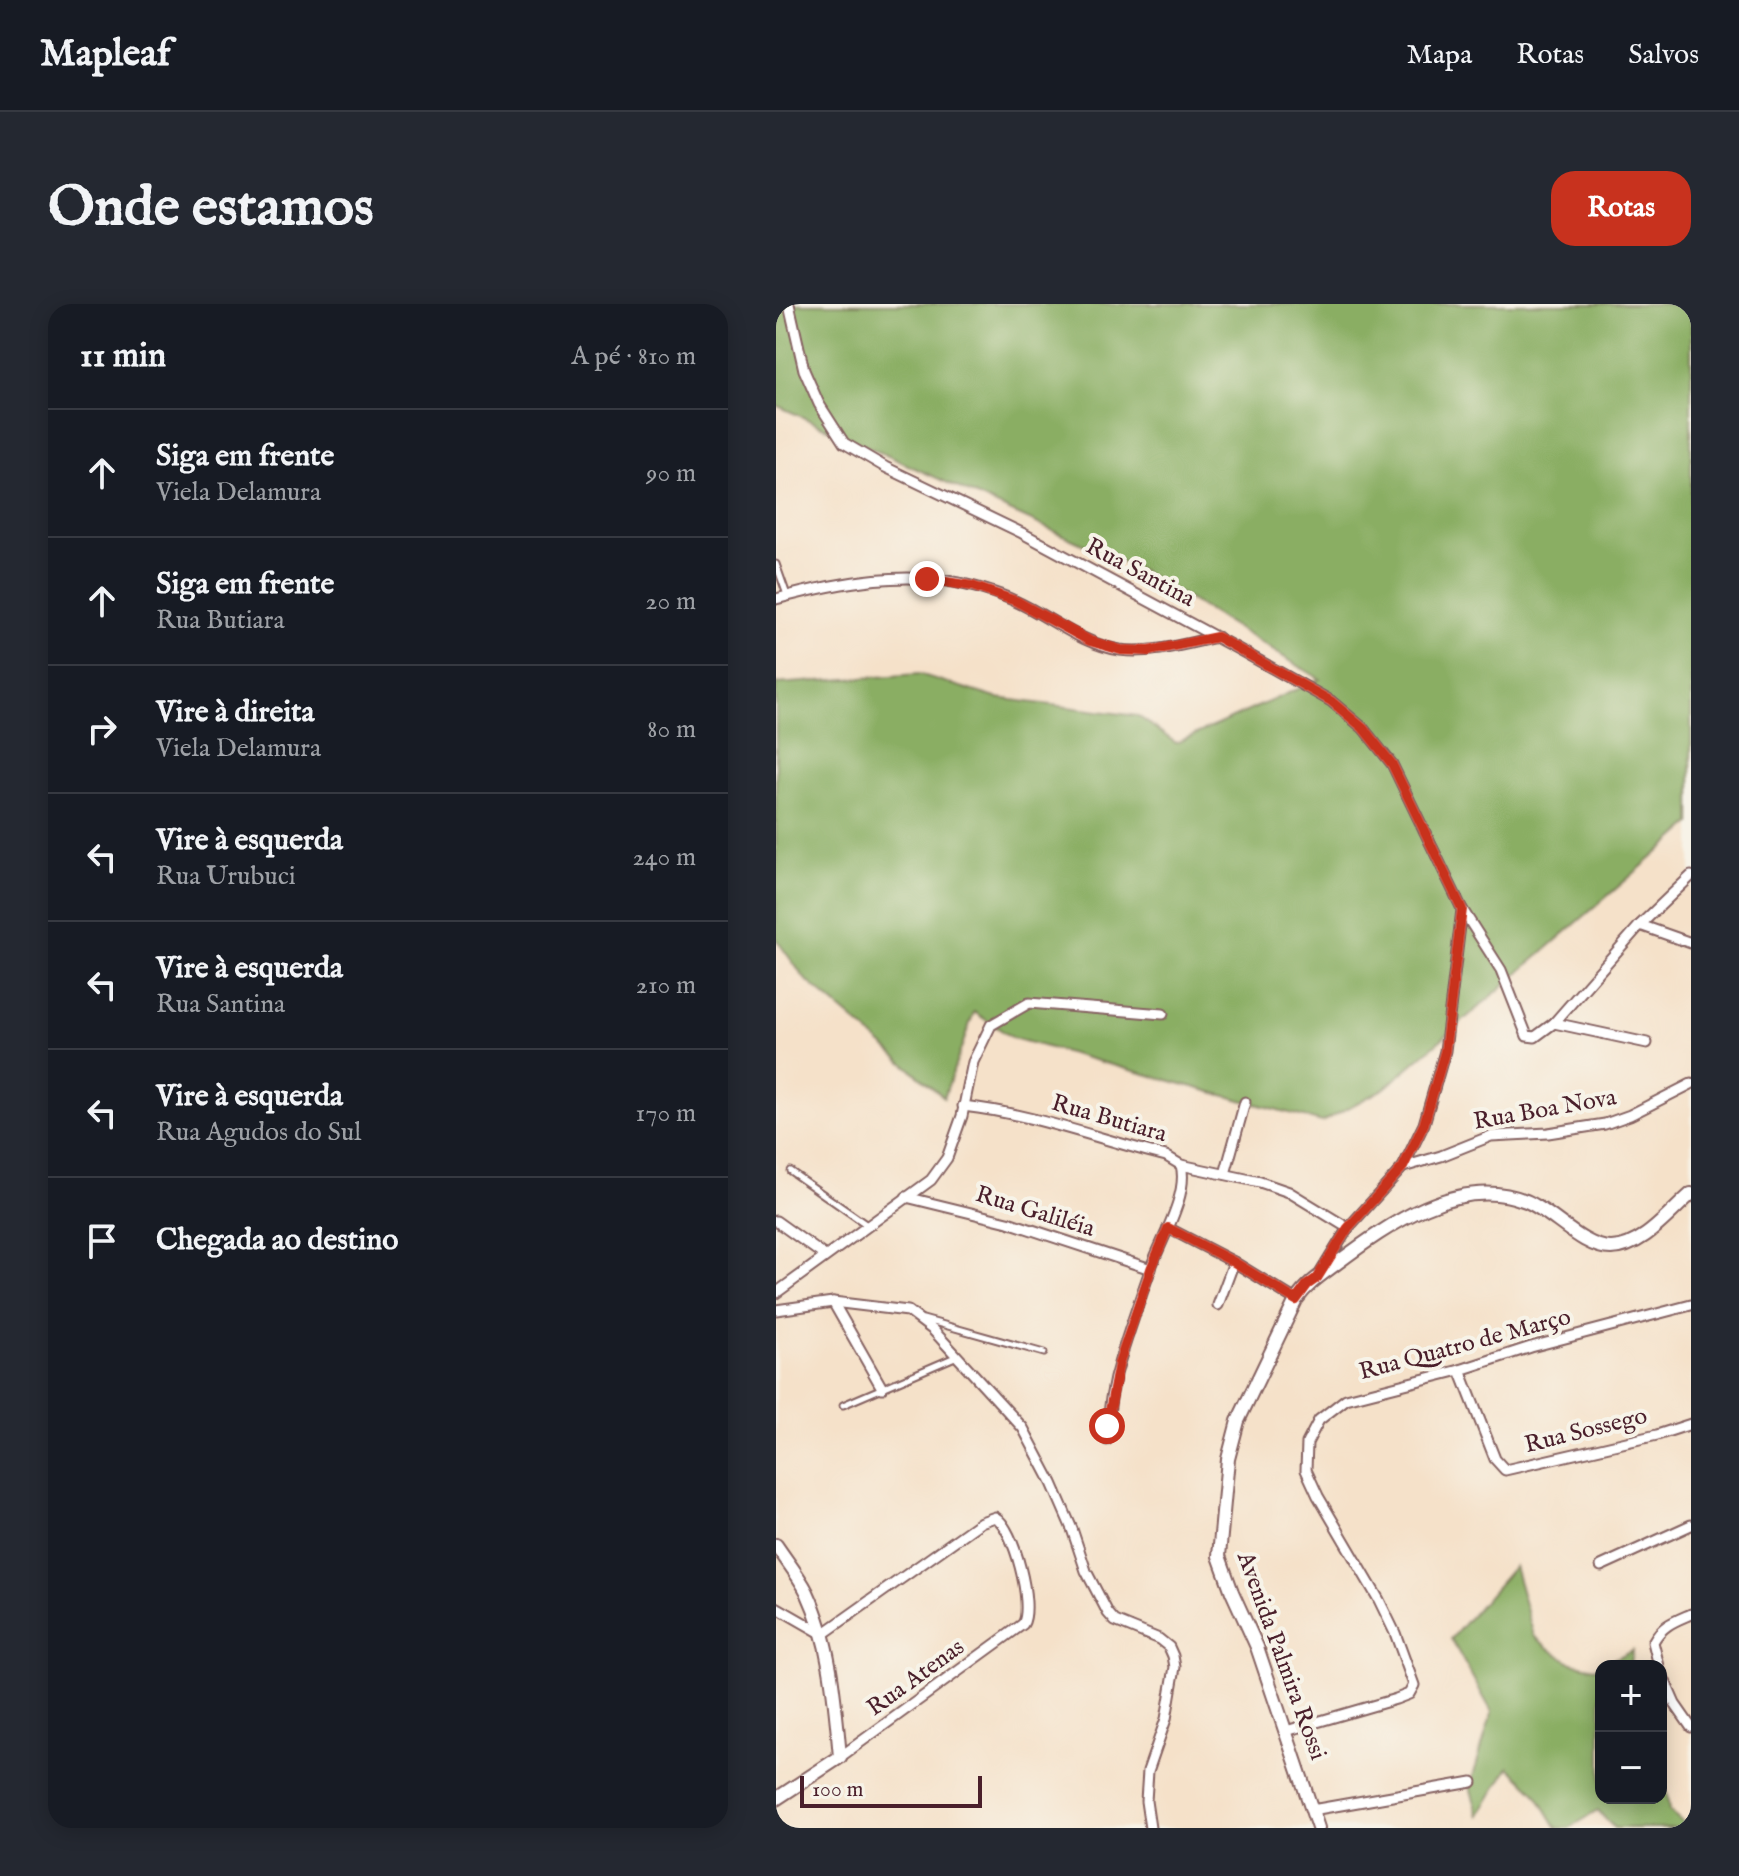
<!DOCTYPE html>
<html lang="pt">
<meta charset="utf-8">
<style>
body{margin:0;font-family:"IM FELL English",serif;background:#242831;color:#f1f3f6}
.controls{position:absolute;right:24px;bottom:24px;display:grid;overflow:hidden;border-radius:16px;box-shadow:0 4px 20px #0003}
.controls button{width:72px;height:72px;display:grid;place-items:center;padding:0;border:0;border-bottom:2px solid #363941;background:#171b24;color:#f1f3f6;font:40px sans-serif}
.scale{position:absolute;left:24px;bottom:20px;width:182px;box-sizing:border-box;padding-left:8px;border:4px solid #4a1f2b;border-top:0;font-size:22px;line-height:28px;white-space:nowrap;color:#4a1f2b;-webkit-text-stroke:6px #f7f3e8;paint-order:stroke}
.stop{position:absolute;width:24px;height:24px;margin:-18px;border:6px solid #c8321e;border-radius:50%;background:#fff}
.stop.end{background:#c8321e;border-color:#fff;box-shadow:0 2px 8px #0008}
.list{margin:0;padding:0;list-style:none}
h2{display:flex;justify-content:space-between;align-items:center;height:104px;margin:0;padding:0 32px;font-size:34px}
h2 small{font-size:26px;font-weight:400;color:#9ea1a6}
.list li{display:grid;grid-template-columns:52px 1fr auto;gap:24px;align-items:center;box-sizing:border-box;height:128px;padding:0 32px;border-top:2px solid #363941}
.list b{display:block;font-size:30px;white-space:nowrap}
.list p{margin:0;font-size:26px;white-space:nowrap;color:#9ea1a6}
.list em{font-size:26px;font-style:normal;color:#9ea1a6}
.icon{flex:none;width:44px;height:44px;fill:none;stroke:currentColor;stroke-width:2;stroke-linecap:round;stroke-linejoin:round}
.map{position:relative;flex:none;width:915px;height:1524px;overflow:hidden;border-radius:24px}
header{display:flex;align-items:center;gap:48px;box-sizing:border-box;height:112px;padding:0 40px;background:#171b24;border-bottom:2px solid #363941}
header strong{font-size:38px}
nav{display:flex;gap:44px;margin-inline-start:auto;font-size:28px}
.intro{display:flex;align-items:center;justify-content:space-between;box-sizing:border-box;height:192px;padding:0 48px}
h1{margin:0;font-size:56px}
.button{padding:20px 36px;border-radius:24px;background:#c8321e;color:#fff;font-size:28px;font-weight:700}
main{display:flex;gap:48px;padding:0 48px}
aside{flex:1;background:#171b24;border-radius:24px;box-shadow:0 4px 20px #0003}
.map>svg:first-child{display:block}
.forest{fill:#8aae63;stroke:#6a6647;stroke-width:2}
.lines{fill:none;stroke-linecap:round;stroke-linejoin:round}
.service-casing{stroke:#866362;stroke-width:9}
.minor-casing{stroke:#866362;stroke-width:13}
.tertiary-casing{stroke:#866362;stroke-width:16}
.service{stroke:#fff;stroke-width:5}
.minor{stroke:#fff;stroke-width:9}
.tertiary{stroke:#fff;stroke-width:12}
.route{stroke:#c8321e;stroke-width:10}
.labels{text-anchor:middle;dominant-baseline:central;stroke-width:8;stroke-linejoin:round;paint-order:stroke}
.street-label{font-size:24px;fill:#4a1f2b;stroke:#f7f3e8}
</style>
<header>
<strong>Mapleaf</strong>
<nav><a>Mapa</a><a>Rotas</a><a>Salvos</a></nav>
</header>
<div class="intro"><h1>Onde estamos</h1><a class="button">Rotas</a></div>
<main>
<aside>
<h2>11 min<small>A pé · 810 m</small></h2>
<ul class="list">
<li><svg class="icon" aria-label="ahead" viewBox="0 0 24 24"><path d="M12 20V5M6 11l6-6 6 6"/></svg><div><b>Siga em frente</b><p>Viela Delamura</p></div><em>90 m</em></li>
<li><svg class="icon" aria-label="ahead" viewBox="0 0 24 24"><path d="M12 20V5M6 11l6-6 6 6"/></svg><div><b>Siga em frente</b><p>Rua Butiara</p></div><em>20 m</em></li>
<li><svg class="icon" aria-label="right" viewBox="0 0 24 24"><path d="M7 20v-9h11M14 6l5 5-5 5"/></svg><div><b>Vire à direita</b><p>Viela Delamura</p></div><em>80 m</em></li>
<li><svg class="icon" aria-label="left" viewBox="0 0 24 24"><path d="M17 20v-9H6M10 6l-5 5 5 5"/></svg><div><b>Vire à esquerda</b><p>Rua Urubuci</p></div><em>240 m</em></li>
<li><svg class="icon" aria-label="left" viewBox="0 0 24 24"><path d="M17 20v-9H6M10 6l-5 5 5 5"/></svg><div><b>Vire à esquerda</b><p>Rua Santina</p></div><em>210 m</em></li>
<li><svg class="icon" aria-label="left" viewBox="0 0 24 24"><path d="M17 20v-9H6M10 6l-5 5 5 5"/></svg><div><b>Vire à esquerda</b><p>Rua Agudos do Sul</p></div><em>170 m</em></li>
<li><svg class="icon" aria-label="arrive" viewBox="0 0 24 24"><path d="M6 21V4h12l-3 4 3 4H6"/></svg><div><b>Chegada ao destino</b></div></li>
</ul>
</aside>
<div class="map">
<svg width="915" height="1524" viewBox="0 0 915 1524">
<rect width="100%" height="100%" fill="#f7f3e8"/>
<filter id="ink" filterUnits="userSpaceOnUse"><feTurbulence type="fractalNoise" baseFrequency=".0125" numOctaves="2"/><feDisplacementMap in="SourceGraphic" scale="16" xChannelSelector="R" yChannelSelector="G"/><feConvolveMatrix kernelMatrix="1 2 1 2 8 2 1 2 1" color-interpolation-filters="sRGB"/></filter>
<filter id="wash" filterUnits="userSpaceOnUse"><feTurbulence type="fractalNoise" baseFrequency=".006" numOctaves="4" result="noise"/><feDisplacementMap in="SourceGraphic" scale="32" xChannelSelector="R" yChannelSelector="G"/><feGaussianBlur stdDeviation="1.8" result="paint"/><feColorMatrix in="noise" values="0 0 0 0 0 0 0 0 0 0 0 0 0 0 0 0 0 1.4 0 .05"/><feComposite in="paint" operator="in"/></filter>
<g filter="url(#wash)">
<rect width="100%" height="100%" fill="#f5e1c9"/>
<g class="forest">
<polygon points="0,0 915,0 915,520 609,784 546,818 237,734 198,708 168,793 29,675 0,635 0,380 143,370 220,394 362,412 400,439 544,375 368,268 0,101"/>
<polygon points="738,1262 758,1332 777,1347 796,1359 819,1364 856,1346 854,1362 825,1362 825,1494 885,1494 885,1478 891,1490 893,1507 914,1524 838,1524 822,1507 793,1524 781,1524 759,1488 733,1463 703,1512 694,1483 716,1408 675,1335"/>
</g>
</g>
<g filter="url(#ink)">
<g class="lines">
<g class="service-casing">
<g id="service">
<polyline points="0,260 11,291"/>
<polyline points="14,867 91,921"/>
<polyline points="147,1015 268,1049"/>
<polyline points="67,1101 179,1053"/>
</g>
</g>
<g class="minor-casing">
<g id="minor">
<polyline points="13,0 28,66 43,100 68,139 109,163 246,229 462,345 555,397 587,424 616,460 686,605 725,666 751,732 759,733 778,719 864,621 915,572"/>
<path d="M 0,295 C 63,278 135,264 199,283 C 212,287 227,291 239,297 C 275,313 305,340 344,346 C 376,350 409,340 441,333"/>
<polyline points="864,621 915,639"/>
<polyline points="778,719 871,739"/>
<path d="M 187,802 C 258,810 322,835 390,852 L 405,861 C 413,890 386,934 376,961 C 365,992 354,1024 344,1056 C 336,1081 332,1109 331,1136"/>
<polyline points="405,861 484,878 513,888 572,924"/>
<polyline points="627,863 665,852 715,832 772,829 829,820 854,811 915,780"/>
<polyline points="449,870 469,798"/>
<polyline points="130,893 232,918 375,965"/>
<polyline points="0,917 49,952"/>
<polyline points="392,924 458,958 520,996"/>
<polyline points="545,968 572,924 627,863 648,820 669,747 686,605"/>
<polyline points="0,989 155,876 171,854 186,812 197,758 215,721 253,699 387,710"/>
<polyline points="57,998 106,1084"/>
<polyline points="442,1001 458,958"/>
<polyline points="0,1006 57,998 132,1007 157,1026 247,1124 276,1179 296,1225 310,1267 332,1309 339,1317 383,1335 393,1343 397,1352 399,1363 390,1415 372,1467 370,1497 374,1524"/>
<polyline points="684,1066 719,1155 729,1166 881,1131 915,1120"/>
<polyline points="825,1262 915,1221"/>
<path d="M 0,1303 L 47,1330 L 205,1218 L 219,1213 C 238,1223 258,1302 247,1320 L 64,1453"/>
<path d="M 883,1362 L 877,1338 C 886,1321 899,1317 915,1310"/>
<polyline points="885,1368 899,1400 915,1423"/>
<polyline points="510,1427 620,1395 633,1390 638,1381 619,1329 603,1296 542,1192 530,1166 531,1139 543,1116 570,1095 684,1066 755,1043 915,1001"/>
<polyline points="536,1506 696,1478"/>
</g>
</g>
<g class="tertiary-casing">
<g id="tertiary">
<path d="M 0,1241 C 10,1256 23,1272 31,1288 C 55,1339 59,1398 64,1453 L 0,1495"/>
<path d="M 542,1524 L 481,1343 L 456,1288 L 443,1252 L 452,1155 L 462,1117 L 520,996 C 531,980 545,971 561,959 C 612,921 683,870 750,897 C 777,908 806,944 835,944 C 866,944 893,909 915,890"/>
</g>
</g>
<use href="#service" class="service"/>
<use href="#minor" class="minor"/>
<use href="#tertiary" class="tertiary"/>
</g>
</g>
<g class="lines" filter="url(#ink)">
<polyline class="route" points="151,275 196,282 240,297 314,337 345,346 373,347 441,333 555,397 587,424 616,460 686,605 669,747 648,820 627,863 572,924 541,974 531,981 520,996 458,958 392,924 375,965 343,1059 331,1122"/>
</g>
<g class="labels">
<g class="street-label">
<text transform="translate(364 269) rotate(28)">Rua Santina</text>
<text transform="translate(769 806) rotate(-10)">Rua Boa Nova</text>
<text transform="translate(333 815) rotate(16)">Rua Butiara</text>
<text transform="translate(259 908) rotate(17)">Rua Galiléia</text>
<text transform="translate(689 1041) rotate(-15)">Rua Quatro de Março</text>
<text transform="translate(810 1127) rotate(-14)">Rua Sossego</text>
<text transform="translate(505 1352) rotate(70)">Avenida Palmira Rossi</text>
<text transform="translate(140 1374) rotate(-36)">Rua Atenas</text>
</g>
</g>
</svg>
<div class="controls">
<button>+</button>
<button>−</button>
</div>
<div class="scale">100 m</div>
<div class="stop" style="left:331px;top:1122px"></div>
<div class="stop end" style="left:151px;top:275px"></div>
</div>
</main>
